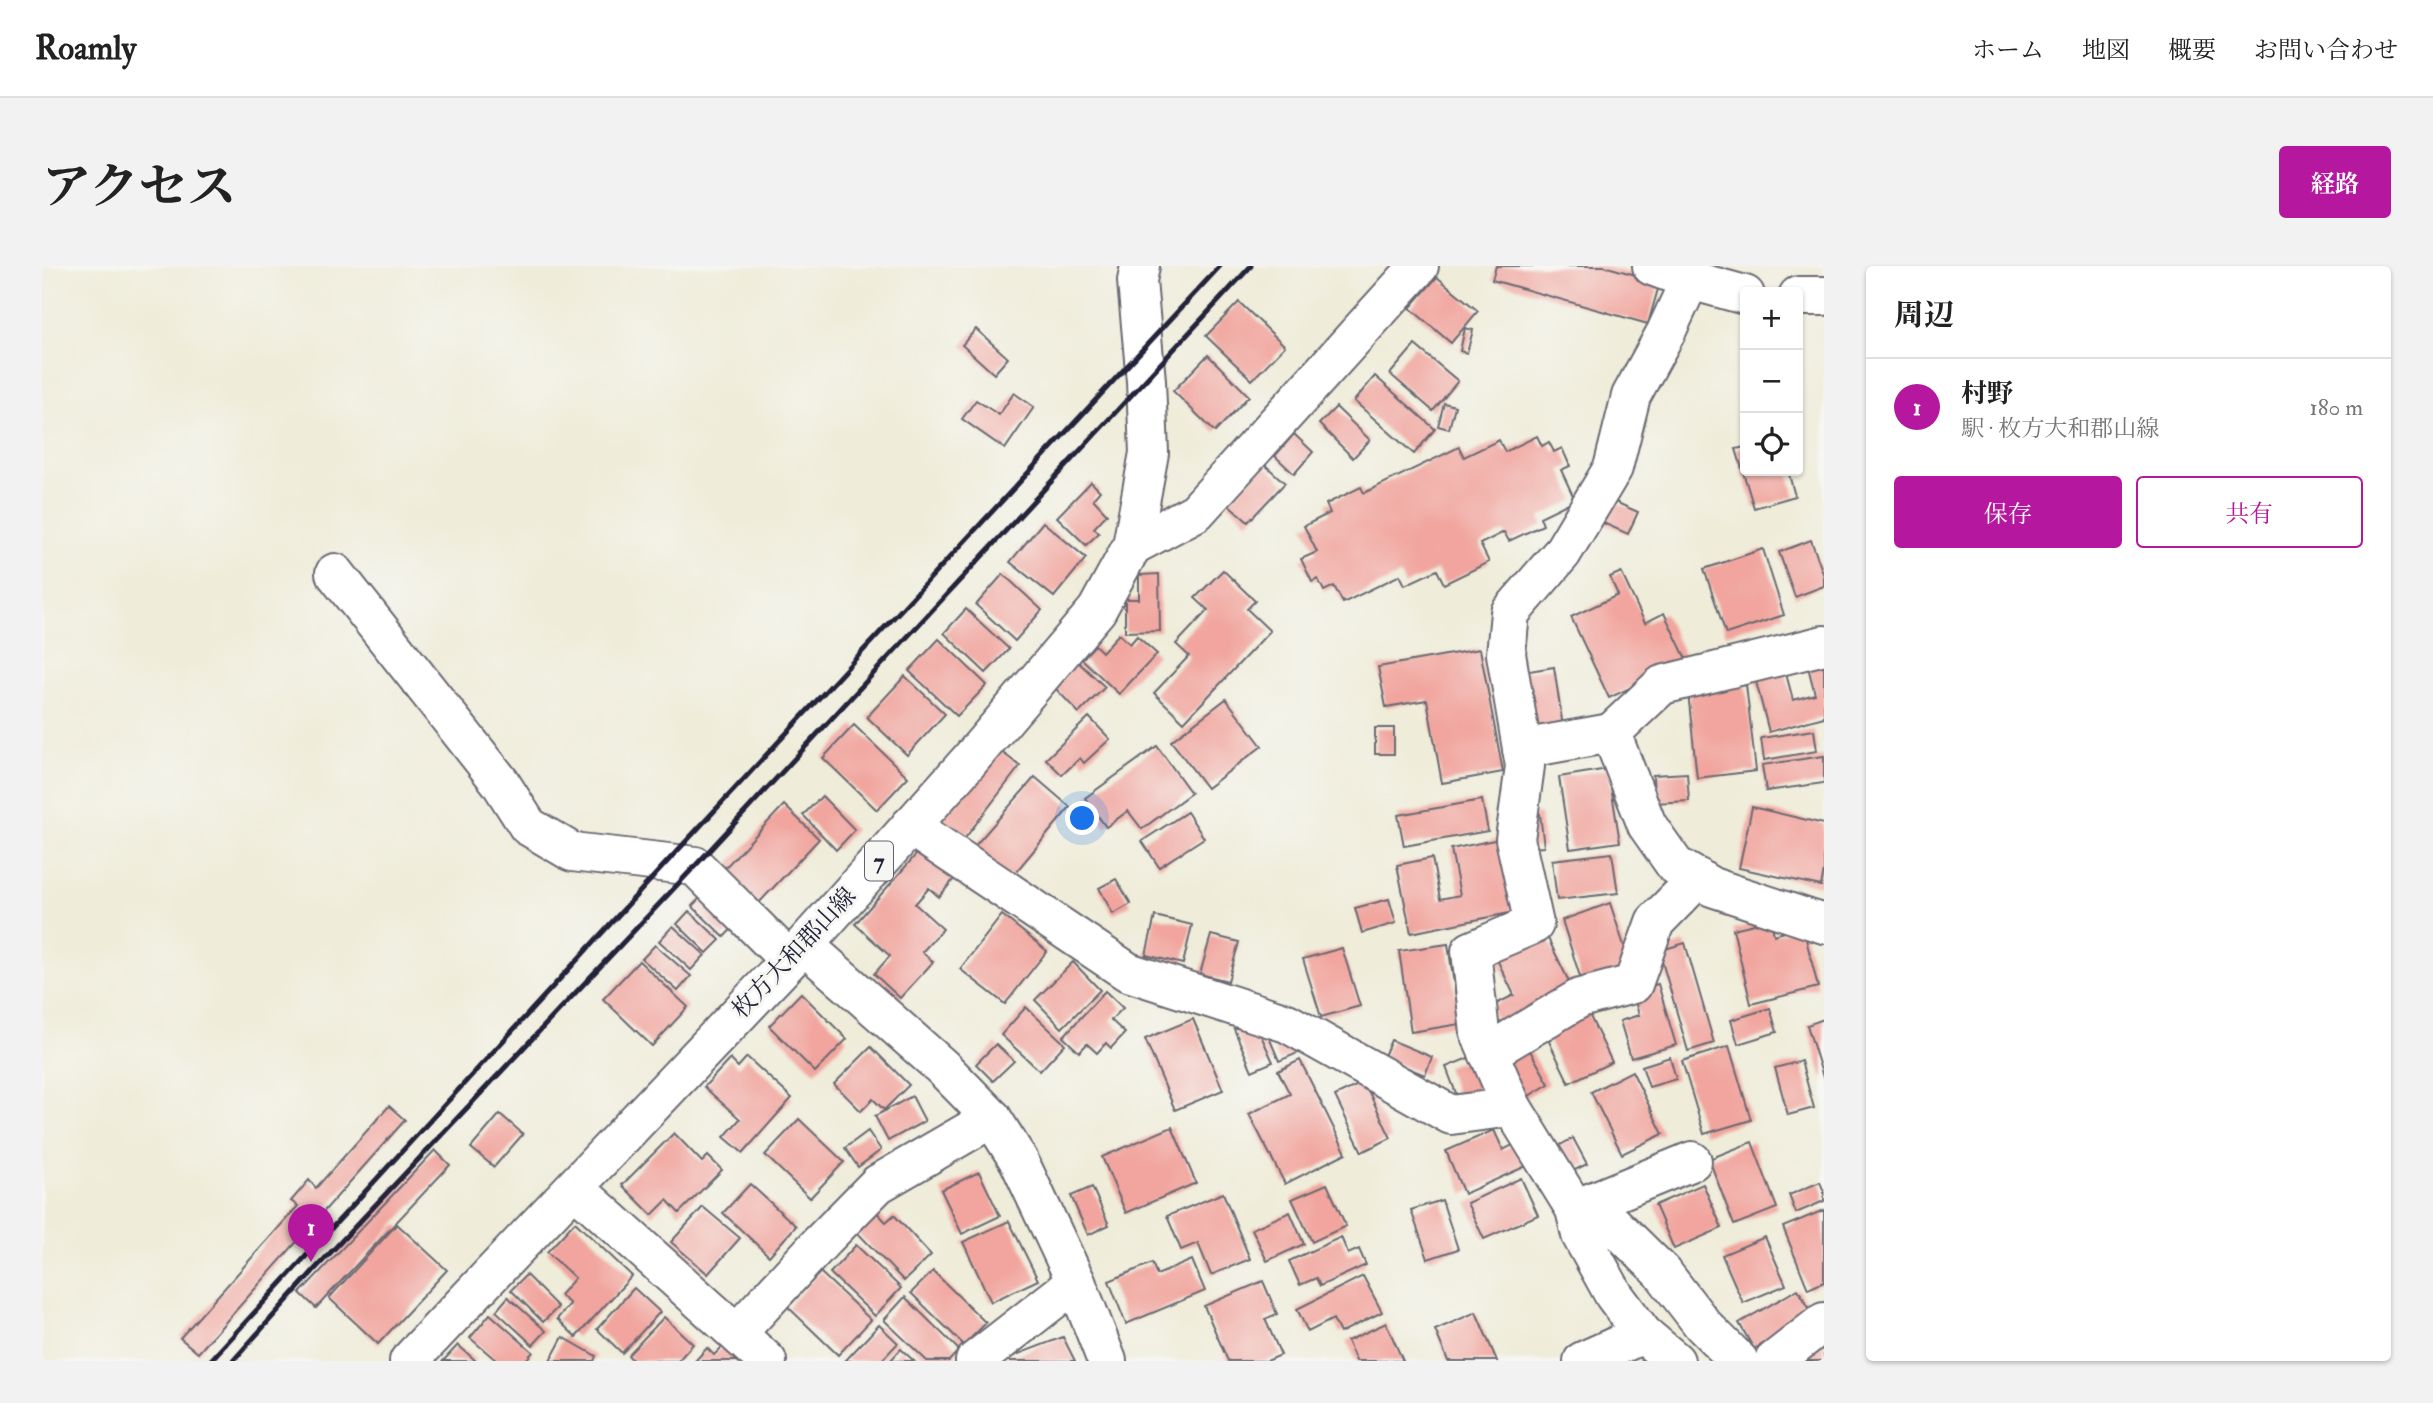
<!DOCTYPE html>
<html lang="ja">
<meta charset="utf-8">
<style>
body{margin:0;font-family:"IM FELL Double Pica","Noto Serif JP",serif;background:#f2f2f2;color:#222}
.controls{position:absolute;right:21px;top:21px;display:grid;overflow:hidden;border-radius:7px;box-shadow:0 2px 5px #0004}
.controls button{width:63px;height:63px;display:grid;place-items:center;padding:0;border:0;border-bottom:2px solid #e0e0e0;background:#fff;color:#222;font:35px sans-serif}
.you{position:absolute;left:1041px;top:553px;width:24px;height:24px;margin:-18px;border:5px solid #fff;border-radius:50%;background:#1a73e8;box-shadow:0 0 0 10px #1a73e833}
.badge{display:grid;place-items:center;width:46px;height:46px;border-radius:50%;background:#b5179e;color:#fff;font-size:23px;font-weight:700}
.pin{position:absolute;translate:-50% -58px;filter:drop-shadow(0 2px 4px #0008)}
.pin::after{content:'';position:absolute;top:37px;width:24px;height:21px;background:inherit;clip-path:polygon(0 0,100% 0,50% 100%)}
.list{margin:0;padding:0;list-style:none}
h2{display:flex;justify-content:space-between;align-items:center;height:91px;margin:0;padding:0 28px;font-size:30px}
h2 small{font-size:23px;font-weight:400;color:#767676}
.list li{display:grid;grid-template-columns:46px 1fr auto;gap:21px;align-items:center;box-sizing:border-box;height:98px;padding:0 28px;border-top:2px solid #e0e0e0}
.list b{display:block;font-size:26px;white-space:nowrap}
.list p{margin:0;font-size:23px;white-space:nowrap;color:#767676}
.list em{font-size:23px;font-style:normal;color:#767676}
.actions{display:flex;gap:14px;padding:21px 28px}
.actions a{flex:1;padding:16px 0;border:2px solid #b5179e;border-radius:7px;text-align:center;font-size:24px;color:#b5179e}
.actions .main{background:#b5179e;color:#fff}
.icon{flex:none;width:38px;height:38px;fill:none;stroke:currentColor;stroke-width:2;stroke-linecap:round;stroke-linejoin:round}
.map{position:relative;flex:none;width:1782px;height:1095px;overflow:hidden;border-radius:7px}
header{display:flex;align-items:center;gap:42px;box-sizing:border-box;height:98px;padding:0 35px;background:#fff;border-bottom:2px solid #e0e0e0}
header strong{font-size:33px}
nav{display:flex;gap:38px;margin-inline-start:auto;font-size:24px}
.intro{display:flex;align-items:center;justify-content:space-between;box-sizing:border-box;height:168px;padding:0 42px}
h1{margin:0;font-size:49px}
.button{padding:18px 32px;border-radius:7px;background:#b5179e;color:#fff;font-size:24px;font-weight:700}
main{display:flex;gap:42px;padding:0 42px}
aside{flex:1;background:#fff;border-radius:7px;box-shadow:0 2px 5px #0004}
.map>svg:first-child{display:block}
.building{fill:#f1a59e}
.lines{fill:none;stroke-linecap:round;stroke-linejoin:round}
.minor-casing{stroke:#6a6972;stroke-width:42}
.major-casing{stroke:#6a6972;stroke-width:42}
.minor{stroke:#fff;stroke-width:38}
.major{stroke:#fff;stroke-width:38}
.rail{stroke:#22223b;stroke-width:5}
.labels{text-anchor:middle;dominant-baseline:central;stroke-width:6;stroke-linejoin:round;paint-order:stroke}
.shield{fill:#f6f6f2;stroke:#626272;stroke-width:2}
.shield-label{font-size:23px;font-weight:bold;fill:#22223b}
.street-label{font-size:24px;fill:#22223b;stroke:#f6f6f2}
</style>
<header>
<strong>Roamly</strong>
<nav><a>ホーム</a><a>地図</a><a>概要</a><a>お問い合わせ</a></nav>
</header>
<div class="intro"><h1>アクセス</h1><a class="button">経路</a></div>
<main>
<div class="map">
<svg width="1782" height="1095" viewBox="0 0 1782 1095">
<rect width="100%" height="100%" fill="#f6f6f2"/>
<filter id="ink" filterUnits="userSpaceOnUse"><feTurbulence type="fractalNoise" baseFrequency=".0143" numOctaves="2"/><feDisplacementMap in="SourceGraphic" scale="14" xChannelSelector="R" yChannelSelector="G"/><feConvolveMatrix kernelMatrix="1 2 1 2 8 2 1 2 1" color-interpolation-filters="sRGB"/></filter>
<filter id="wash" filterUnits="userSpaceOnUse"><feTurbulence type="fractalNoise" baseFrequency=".00686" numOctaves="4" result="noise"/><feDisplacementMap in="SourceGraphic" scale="28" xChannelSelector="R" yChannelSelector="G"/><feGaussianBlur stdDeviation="1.57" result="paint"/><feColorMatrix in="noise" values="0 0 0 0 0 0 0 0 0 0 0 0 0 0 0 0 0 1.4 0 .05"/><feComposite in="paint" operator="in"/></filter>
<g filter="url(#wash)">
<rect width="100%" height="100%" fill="#efecd9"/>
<g id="blocks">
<g class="building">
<polygon points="1454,0 1562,0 1618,16 1606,58 1450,14"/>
<polygon points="1395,11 1436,45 1409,77 1368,42"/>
<polygon points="1197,36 1243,80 1210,114 1164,70"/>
<polygon points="1423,62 1431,64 1425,87 1418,85"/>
<polygon points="934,63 966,92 952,108 920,79"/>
<polygon points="1373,79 1416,115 1391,145 1348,108"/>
<polygon points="1166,89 1207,130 1173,166 1131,125"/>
<polygon points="1333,110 1393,163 1372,188 1312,135"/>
<polygon points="972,127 992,141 963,183 920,153 934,134 957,149"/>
<polygon points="1402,137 1413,140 1407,163 1396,160"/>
<polygon points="1294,141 1328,174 1311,192 1277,158"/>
<polygon points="1252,168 1271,186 1252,208 1233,190"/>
<polygon points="1495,170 1500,180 1507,176 1512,186 1520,182 1528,200 1519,204 1533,234 1498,251 1501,259 1467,275 1462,266 1438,278 1447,296 1402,318 1395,304 1363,319 1358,309 1301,337 1292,320 1282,325 1276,313 1270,316 1259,293 1275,286 1262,260 1288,247 1284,238 1319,221 1322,227 1417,181 1422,191 1457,174 1463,186"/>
<polygon points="1703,181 1703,205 1746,205 1753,230 1712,242 1694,183"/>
<polygon points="1222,198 1243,217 1206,256 1185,237"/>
<polygon points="1049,216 1058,225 1051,233 1065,248 1052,262 1057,267 1044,279 1015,251"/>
<polygon points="1571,235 1596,246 1586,268 1561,257"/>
<polygon points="1001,256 1044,292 1012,331 968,296"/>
<polygon points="1769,274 1782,310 1782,320 1753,331 1737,286"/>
<polygon points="1721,283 1742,349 1684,368 1662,303"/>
<polygon points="1181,304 1213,335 1205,343 1228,365 1142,456 1112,427 1147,390 1134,378 1166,344 1153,332"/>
<polygon points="1579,306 1603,357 1622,347 1645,395 1567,432 1529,351 1576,329 1568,311"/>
<polygon points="961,308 1000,344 973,375 934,339"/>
<polygon points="1117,308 1118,365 1083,366 1083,333 1097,333 1097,309"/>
<polygon points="924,343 967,383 944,407 902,367"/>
<polygon points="1077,368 1088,378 1095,370 1115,388 1077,428 1040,393 1053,379 1060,386"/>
<polygon points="897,373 945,419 915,450 867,405"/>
<polygon points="1438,383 1461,506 1400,517 1385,434 1344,441 1336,401"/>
<polygon points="1782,388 1782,451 1727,466 1711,404 1741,396 1751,434 1773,428 1764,393"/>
<polygon points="1036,396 1063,421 1037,447 1012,421"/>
<polygon points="1512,401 1521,461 1490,466 1481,406"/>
<polygon points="863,410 903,448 865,489 825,451"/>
<polygon points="1704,419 1714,505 1655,512 1646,426"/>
<polygon points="1184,433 1220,480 1165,522 1129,475"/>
<polygon points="1047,451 1068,473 1042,497 1038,492 1020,509 1004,493"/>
<polygon points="812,459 866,511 835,544 781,492"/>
<rect x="1333" y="462" width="19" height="26"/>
<polygon points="1772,464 1775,485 1722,494 1719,472"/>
<polygon points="1115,480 1149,527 1100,563 1086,545 1064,561 1043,532"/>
<polygon points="953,481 978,500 920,576 894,556"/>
<polygon points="1782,490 1782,517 1724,525 1720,499"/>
<polygon points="1566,503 1578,576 1528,583 1517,511"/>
<polygon points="1645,507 1647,535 1612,537 1611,509"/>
<polygon points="993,511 1028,541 968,613 931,582"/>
<polygon points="780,530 813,564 794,584 761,549"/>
<polygon points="1440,534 1446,565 1362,580 1356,549"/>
<polygon points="742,539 777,573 714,640 679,606"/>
<polygon points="1710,541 1782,558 1782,605 1779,620 1697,602"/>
<polygon points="1145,546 1162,572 1117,601 1100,575"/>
<polygon points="1498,548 1502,581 1486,582 1483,550"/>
<polygon points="1462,572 1477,645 1369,667 1355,599 1390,592 1398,633 1418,629 1409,583"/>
<polygon points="879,583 912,613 897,631 887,622 873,638 901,663 880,686 891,696 858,732 832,708 848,690 813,658"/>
<polygon points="1570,587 1576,627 1515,634 1510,594"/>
<polygon points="1074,613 1089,638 1071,648 1057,622"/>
<polygon points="666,624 697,655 682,671 650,640"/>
<polygon points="1347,633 1354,657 1320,667 1313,642"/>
<polygon points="1568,637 1589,701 1540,717 1520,654"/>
<polygon points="647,645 678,674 665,687 635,658"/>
<polygon points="960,649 1005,685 963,738 918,703"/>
<polygon points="1113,650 1150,659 1141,698 1104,689"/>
<polygon points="1729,654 1732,669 1761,661 1776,721 1709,738 1691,663"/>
<polygon points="631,660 663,689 649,704 617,675"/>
<polygon points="1500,660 1533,728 1459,764 1448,741 1472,729 1451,685"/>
<polygon points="1169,669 1197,676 1186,715 1158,708"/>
<polygon points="1643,677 1672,777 1646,785 1617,685"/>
<polygon points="1406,678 1418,758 1369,766 1357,685"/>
<polygon points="613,679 649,710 636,725 600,693"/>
<polygon points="1300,682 1318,740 1279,751 1261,693"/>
<polygon points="597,695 646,741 610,780 561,733"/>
<polygon points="1031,696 1058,724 1020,762 993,734"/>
<polygon points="1616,718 1634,779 1589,792 1578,755 1597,749 1590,725"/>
<polygon points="1063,725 1081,742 1069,754 1083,767 1069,782 1064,777 1055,787 1045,778 1037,786 1021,771"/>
<polygon points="759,727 805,773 773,806 727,760"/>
<polygon points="984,741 1023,778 998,805 959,769"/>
<polygon points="1544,742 1570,796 1527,817 1501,763"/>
<polygon points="1728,742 1735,766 1696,778 1689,754"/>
<polygon points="1151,753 1181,824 1133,844 1103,773"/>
<polygon points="1782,753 1782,811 1781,811 1765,759"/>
<polygon points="1212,754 1231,796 1210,805 1192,763"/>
<polygon points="1223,762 1263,784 1237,795"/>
<polygon points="1349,774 1390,791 1383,809 1341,792"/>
<polygon points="1482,774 1507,818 1483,832 1458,787"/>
<polygon points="954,778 972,795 951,815 934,798"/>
<polygon points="1687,780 1709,854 1662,868 1640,795"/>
<polygon points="829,781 867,819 842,844 831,833 819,845 792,818"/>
<polygon points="1436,788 1449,822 1417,835 1404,801"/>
<polygon points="705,791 750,832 701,887 682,871 698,853 662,821 688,793 696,801"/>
<polygon points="1628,791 1634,813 1607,821 1600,800"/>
<polygon points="1258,794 1304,887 1243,918 1207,848 1248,828 1236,805"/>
<polygon points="1759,795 1772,842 1746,849 1733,802"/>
<polygon points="1590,805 1621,868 1580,888 1549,826"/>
<polygon points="1322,816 1349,872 1320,886 1293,830"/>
<polygon points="870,830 883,855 846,875 833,850"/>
<polygon points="347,840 363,854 156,1087 138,1072 256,940 249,935 267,914 274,922"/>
<polygon points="458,848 481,868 452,901 429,882"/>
<polygon points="757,853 802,896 768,932 723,889"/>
<polygon points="1130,861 1154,917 1084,947 1060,891"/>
<polygon points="1452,864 1461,884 1481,874 1491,897 1422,928 1404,885"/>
<polygon points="826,865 839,884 816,901 803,882"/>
<polygon points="632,867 660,896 666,890 680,904 637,947 625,934 610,949 580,919"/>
<polygon points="1531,872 1545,898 1529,906 1515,881"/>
<polygon points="1710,876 1735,942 1692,959 1667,893"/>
<polygon points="393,884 408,899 274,1042 258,1027"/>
<polygon points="937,906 958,950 920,968 899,924"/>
<polygon points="1479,912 1496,949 1442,973 1425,937"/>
<polygon points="1778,916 1782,926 1782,935 1754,947 1747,929"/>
<polygon points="708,918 754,960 727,990 681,947"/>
<polygon points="1285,918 1304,960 1270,976 1250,933"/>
<polygon points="1661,918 1680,962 1632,983 1613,939"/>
<polygon points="1050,921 1067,959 1046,969 1029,930"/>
<polygon points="1181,927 1208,993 1169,1009 1156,977 1139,984 1125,950"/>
<polygon points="1400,934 1416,983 1386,993 1369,944"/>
<polygon points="829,940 844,956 852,949 889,989 862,1015 809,960"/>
<polygon points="661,941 698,972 666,1008 629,976"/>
<polygon points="1782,944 1782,1016 1766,1023 1741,961"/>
<polygon points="1248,946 1262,978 1225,995 1210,963"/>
<polygon points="967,955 996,1014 949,1036 921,976"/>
<polygon points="533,956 590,1010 534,1071 515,1053 528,1038 518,1029 533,1012 505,986"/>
<polygon points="355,958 405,1004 336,1078 287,1032"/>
<polygon points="1299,971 1306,988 1317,983 1324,999 1278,1020 1274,1012 1258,1019 1247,995"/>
<polygon points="1723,971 1744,1019 1701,1037 1680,989"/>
<polygon points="814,979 859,1022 833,1050 788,1007"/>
<polygon points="1150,994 1163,1025 1084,1058 1067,1015 1110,997 1115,1009"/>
<polygon points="891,1005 944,1057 922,1079 869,1027"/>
<polygon points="778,1006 829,1054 796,1089 746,1041"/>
<polygon points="484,1009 516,1041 501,1056 469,1024"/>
<polygon points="1321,1010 1340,1046 1298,1067 1291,1053 1266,1066 1255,1043"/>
<polygon points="1221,1015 1235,1048 1223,1053 1239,1089 1225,1095 1186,1095 1162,1040"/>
<polygon points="592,1022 618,1046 580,1087 555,1063"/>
<polygon points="1756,1023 1771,1049 1712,1083 1697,1057"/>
<polygon points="466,1031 504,1065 491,1079 454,1045"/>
<polygon points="863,1031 917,1084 907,1095 885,1095 842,1054"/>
<polygon points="1434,1046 1455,1095 1406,1095 1393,1064"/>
<polygon points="448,1048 491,1086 483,1095 455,1095 428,1072"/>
<polygon points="622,1051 651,1078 636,1095 591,1095 586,1089"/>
<polygon points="1344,1057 1361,1095 1314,1095 1305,1075"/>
<polygon points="837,1059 856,1077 839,1095 803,1095"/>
<polygon points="521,1071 554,1090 552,1095 508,1095"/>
<polygon points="1021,1071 1033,1095 958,1095"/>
<polygon points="1782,1076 1782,1095 1761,1095"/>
<polygon points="416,1079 434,1095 401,1095"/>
<polygon points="682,1079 700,1095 653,1095 665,1082 672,1089"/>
<polygon points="859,1083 872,1095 848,1095"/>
</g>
</g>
</g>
<g filter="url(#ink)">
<use href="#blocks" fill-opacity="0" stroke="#6a6972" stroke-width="2"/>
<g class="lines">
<g class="minor-casing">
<g id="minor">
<polyline points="1610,0 1648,14 1703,29"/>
<polyline points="1756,30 1782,30"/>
<polyline points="1090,280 1154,246 1377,0"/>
<polyline points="293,307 458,516 486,560 530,586 653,600 747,694"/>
<polyline points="1569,467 1620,419 1782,379"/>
<polyline points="1480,483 1569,467 1605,559 1633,599 1670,621 1782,658"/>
<polyline points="868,560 1086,706 1245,757 1409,849 1470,841"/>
<polyline points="762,679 900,801 950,852 977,895 1034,1016 1065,1095"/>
<polyline points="1446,787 1538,732 1591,718 1613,656 1656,612"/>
<polyline points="533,922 725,1095"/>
<polyline points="1533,943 1570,957 1620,1006 1661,1059 1697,1095"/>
<polyline points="1533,943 1650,895"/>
<polyline points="695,1067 779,976 836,918 950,852"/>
<polyline points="933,1095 1034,1016"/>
<polyline points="1541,1095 1601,1068"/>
<polyline points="1633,1095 1601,1068 1572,1029 1539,969 1533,943 1470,841 1438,767 1429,685 1492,658 1473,573 1483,500 1464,388 1468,347 1520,287 1571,202 1589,130 1624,66 1648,14"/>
<polyline points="1732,1095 1782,1056"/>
</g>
</g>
<g class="major-casing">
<polyline id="major" points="367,1095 762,679 927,495 1055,344 1090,280 1107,187 1104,115 1095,15 1098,0"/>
</g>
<use href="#minor" class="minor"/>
<use href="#major" class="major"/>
<g class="rail">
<polyline points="168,1095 624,597 1178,0"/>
<polyline points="191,1095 274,1002 653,600 1209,0"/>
</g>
</g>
</g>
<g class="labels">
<rect class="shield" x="823" y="575.5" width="28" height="39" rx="5"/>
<g class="shield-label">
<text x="837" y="595">7</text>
</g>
<g class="street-label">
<text transform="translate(752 687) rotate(-47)">枚方大和郡山線</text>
</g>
</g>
</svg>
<div class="controls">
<button>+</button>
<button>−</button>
<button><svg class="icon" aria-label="locate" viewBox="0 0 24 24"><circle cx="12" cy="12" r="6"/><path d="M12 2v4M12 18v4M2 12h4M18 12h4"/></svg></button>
</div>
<div class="you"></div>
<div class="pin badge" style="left:269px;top:996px">1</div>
</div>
<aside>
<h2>周辺<small></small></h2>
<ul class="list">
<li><span class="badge">1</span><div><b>村野</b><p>駅 · 枚方大和郡山線</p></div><em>180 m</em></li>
</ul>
<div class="actions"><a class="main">保存</a><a>共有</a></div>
</aside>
</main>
